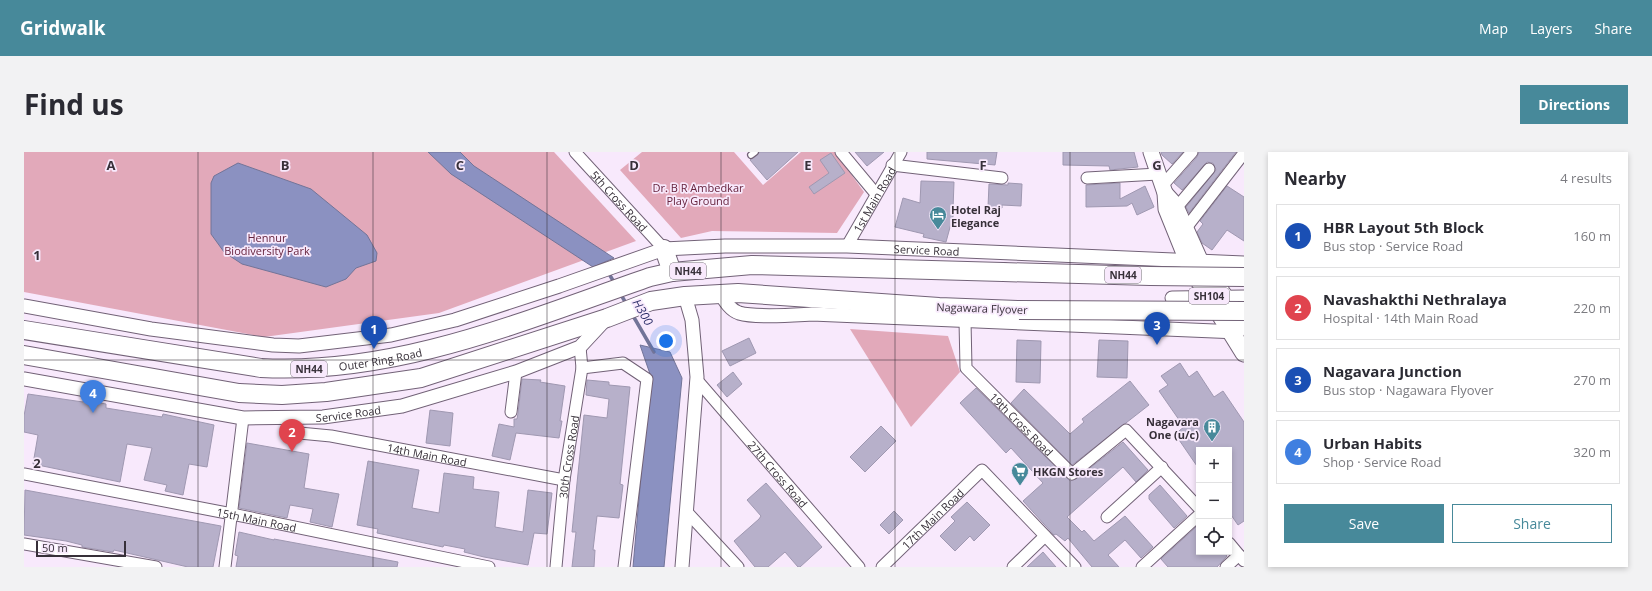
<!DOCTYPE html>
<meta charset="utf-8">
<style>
body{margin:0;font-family:"Open Sans",sans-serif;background:#f2f2f3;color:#2b2b33}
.controls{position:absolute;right:12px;bottom:12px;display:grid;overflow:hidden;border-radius:0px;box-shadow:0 2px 6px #0003}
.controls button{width:36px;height:36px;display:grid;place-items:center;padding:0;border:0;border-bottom:1px solid #e1e1e2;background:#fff;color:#2b2b33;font:20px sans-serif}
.scale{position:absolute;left:12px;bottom:10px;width:90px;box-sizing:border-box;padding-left:4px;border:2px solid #373039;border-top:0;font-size:11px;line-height:14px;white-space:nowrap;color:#373039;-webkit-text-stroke:3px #f8e9fc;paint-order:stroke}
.you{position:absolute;left:642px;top:189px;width:14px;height:14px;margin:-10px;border:3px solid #fff;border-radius:50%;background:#1a73e8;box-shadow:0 0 0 6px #1a73e833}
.badge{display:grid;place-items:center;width:26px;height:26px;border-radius:50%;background:#47899a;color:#fff;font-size:13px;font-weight:700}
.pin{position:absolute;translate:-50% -33px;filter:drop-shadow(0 1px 2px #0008)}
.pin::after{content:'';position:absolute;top:21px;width:14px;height:12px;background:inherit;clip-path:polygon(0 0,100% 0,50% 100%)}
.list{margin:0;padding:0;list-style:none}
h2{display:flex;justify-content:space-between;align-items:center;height:52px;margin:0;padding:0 16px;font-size:17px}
h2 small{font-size:13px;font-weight:400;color:#7c7c81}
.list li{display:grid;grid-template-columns:26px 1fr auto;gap:12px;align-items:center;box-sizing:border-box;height:64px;margin:0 8px 8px;padding:0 8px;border:1px solid #e1e1e2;border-radius:0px}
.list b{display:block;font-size:15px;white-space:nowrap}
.list p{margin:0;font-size:13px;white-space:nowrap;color:#7c7c81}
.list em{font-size:13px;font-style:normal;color:#7c7c81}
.actions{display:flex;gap:8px;padding:12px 16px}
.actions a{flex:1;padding:9px 0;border:1px solid #47899a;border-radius:0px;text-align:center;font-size:14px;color:#47899a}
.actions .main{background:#47899a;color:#fff}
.icon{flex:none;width:22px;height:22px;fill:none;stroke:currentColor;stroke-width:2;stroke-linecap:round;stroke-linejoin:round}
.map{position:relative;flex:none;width:1220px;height:415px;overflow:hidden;border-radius:0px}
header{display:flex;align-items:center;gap:24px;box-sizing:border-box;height:56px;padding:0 20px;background:#47899a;color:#fff}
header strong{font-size:19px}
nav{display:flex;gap:22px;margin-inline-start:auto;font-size:14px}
.intro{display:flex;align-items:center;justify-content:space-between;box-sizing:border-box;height:96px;padding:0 24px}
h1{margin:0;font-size:28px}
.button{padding:10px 18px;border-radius:0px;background:#47899a;color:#fff;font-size:14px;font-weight:700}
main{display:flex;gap:24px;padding:0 24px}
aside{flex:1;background:#fff;border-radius:0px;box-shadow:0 2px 6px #0003}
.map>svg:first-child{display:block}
.green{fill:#e2a9ba}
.water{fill:#8b91c1;stroke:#727498}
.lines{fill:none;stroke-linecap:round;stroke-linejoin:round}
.stream{stroke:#727498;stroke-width:3.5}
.building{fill:#b7b0ca;stroke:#9f98b1}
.service-casing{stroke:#726277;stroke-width:8}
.minor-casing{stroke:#726277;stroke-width:13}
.tertiary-casing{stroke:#726277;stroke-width:15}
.secondary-casing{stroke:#726277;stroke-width:17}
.primary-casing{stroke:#726277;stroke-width:19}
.trunk-casing{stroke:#726277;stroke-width:20}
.service{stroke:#fff;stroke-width:5.5}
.minor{stroke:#fff;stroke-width:11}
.tertiary{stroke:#fff;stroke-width:13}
.secondary{stroke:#fff;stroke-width:15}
.primary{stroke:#fff;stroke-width:17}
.trunk{stroke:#fff;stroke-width:18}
.trunk-bridge-casing{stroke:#726277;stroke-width:20;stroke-linecap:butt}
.trunk-bridge{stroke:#fff;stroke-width:18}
.grid{fill:none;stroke:#373039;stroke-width:1;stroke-opacity:0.55}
.labels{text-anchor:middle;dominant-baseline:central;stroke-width:3.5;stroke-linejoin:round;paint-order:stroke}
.shield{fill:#f8e9fc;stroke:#716874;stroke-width:1}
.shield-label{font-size:10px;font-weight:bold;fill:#373039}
.park-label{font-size:11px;fill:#66233d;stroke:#f8e9fc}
.street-label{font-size:11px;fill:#373039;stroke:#f8e9fc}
.poi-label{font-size:11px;font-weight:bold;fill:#373039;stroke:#f8e9fc;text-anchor:start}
.water-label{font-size:12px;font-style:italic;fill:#2b2d68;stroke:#f8e9fc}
.grid-label{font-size:13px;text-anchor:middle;font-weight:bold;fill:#373039;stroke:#f8e9fc;stroke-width:3.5;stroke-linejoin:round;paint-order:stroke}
</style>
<header>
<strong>Gridwalk</strong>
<nav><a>Map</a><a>Layers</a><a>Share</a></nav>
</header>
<div class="intro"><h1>Find us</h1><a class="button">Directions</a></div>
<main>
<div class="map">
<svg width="1220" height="415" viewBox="0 0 1220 415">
<rect width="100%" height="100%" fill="#f8e9fc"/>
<g class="green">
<polygon points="0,0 530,0 612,89 415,161 240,185 0,140"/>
<polygon points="618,0 710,0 739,33 777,0 811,0 840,40 813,81 688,79 657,86 596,18"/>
<polygon points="826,177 924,184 936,220 887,275"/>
</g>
<g class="water">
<polygon points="404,0 436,0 450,14 590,106 569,115 427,22"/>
<polygon points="214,11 287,37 343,83 353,101 352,109 332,116 322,127 302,135 218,112 200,100 187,82 187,31 190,24"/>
<polygon points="616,193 646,200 658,226 640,415 609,415 626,222"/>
</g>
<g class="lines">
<g class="stream">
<polyline points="584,120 591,132"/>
<polyline points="596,141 603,153"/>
<polyline points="608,162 630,200"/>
</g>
</g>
<g class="building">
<polygon points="735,0 774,0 743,28 726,8"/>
<polygon points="831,0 860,0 843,14"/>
<polygon points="903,0 973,0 971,13 903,7"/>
<polygon points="1039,0 1110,0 1114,15 1086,18 1085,14 1039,13"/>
<polygon points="1137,0 1159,0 1148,12 1138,3"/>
<polygon points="1175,0 1212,0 1165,61 1162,55 1192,18 1189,11 1183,10 1158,38 1150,31 1173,5"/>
<polygon points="807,1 821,21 790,42 785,35 805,21 796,8"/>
<polygon points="897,29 930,30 929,57 931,57 922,90 899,85 900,82 871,75 879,46 896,51"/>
<polygon points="984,31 998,32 997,54 978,53 978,56 964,55 965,32 984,33"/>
<polygon points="1096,31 1096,47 1121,34 1130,55 1113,63 1108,51 1103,54 1062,55 1062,33"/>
<polygon points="1203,34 1220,45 1220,89 1203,78 1188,98 1178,91 1173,80 1179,72 1176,69"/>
<polygon points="725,186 732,201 706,214 698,199"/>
<polygon points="993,188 1017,189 1016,231 992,230"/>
<polygon points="1075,188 1104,189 1103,226 1073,225"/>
<polygon points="1156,211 1165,225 1173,219 1190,245 1199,239 1220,270 1220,369 1214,373 1205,360 1205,298 1175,298 1175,317 1151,282 1160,275 1135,239 1144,233 1137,224"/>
<polygon points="709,220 718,232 703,245 693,233"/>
<polygon points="498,227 517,228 516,230 541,234 536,269 538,269 535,286 492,281 486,308 468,304 475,272 490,275 490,267 493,267 494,261"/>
<polygon points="563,228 585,230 585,233 606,235 596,332 599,333 595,366 573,364 569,398 571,398 570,415 548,415 552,380 548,380 560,263 583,266 585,247 562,243"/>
<polygon points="1106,229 1125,253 1048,313 987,251 1000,237 1046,282 1060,270 1058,267"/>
<polygon points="952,236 1046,329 1052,327 1099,290 1124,318 1112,330 1099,315 1043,365 1058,380 1060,378 1070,389 1101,364 1129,395 1117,406 1101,388 1084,403 1095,415 1068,415 1044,386 1041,389 1032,382 1030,383 999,349 1019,331 987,296 982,301 936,251"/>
<polygon points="4,242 59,250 60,248 82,252 82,256 138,265 139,262 190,273 183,315 165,312 159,343 141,339 143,333 120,328 128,296 103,292 96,330 9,312 14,283 0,280 0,264"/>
<polygon points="406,258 429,261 426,294 402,291"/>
<polygon points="857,274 872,289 841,320 826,305"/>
<polygon points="223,291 285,302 280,336 315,342 308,375 286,370 289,357 266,353 263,366 215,356"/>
<polygon points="344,309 395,318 388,356 415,361 420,321 450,325 449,337 475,340 471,375 499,380 504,338 528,341 523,382 510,381 504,413 460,405 440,400 441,397 420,393 419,395 353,381 354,377 333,373"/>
<polygon points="742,331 798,395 776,415 774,415 761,400 744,415 731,415 710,389 735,367 737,364 723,348"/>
<polygon points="1136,333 1163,364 1150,376 1125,347 1125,343"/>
<polygon points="1,338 197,374 189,415 164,415 90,398 89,400 58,395 58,393 42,389 0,383"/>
<polygon points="943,350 966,373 950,389 946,384 931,399 916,384 931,369 927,365"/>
<polygon points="870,359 879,368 865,382 856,373"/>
<polygon points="1172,375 1175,378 1175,400 1199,400 1203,404 1193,415 1144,415 1137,407"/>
<polygon points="215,380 250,388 250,387 374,410 373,415 212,415 214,404 211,403"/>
<polygon points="1019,400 1032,415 1003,415"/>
</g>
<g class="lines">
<g class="service-casing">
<polyline id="service" points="727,3 731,0"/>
</g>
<g class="minor-casing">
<g id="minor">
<path id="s1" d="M 551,0 L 640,97"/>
<polyline points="817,0 852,42"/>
<polyline points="868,13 978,26"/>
<polyline points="1063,26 1134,22"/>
<polyline points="1138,34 1168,0"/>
<polyline points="1153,55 1185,17"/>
<polyline points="1162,76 1220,1"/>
<path id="s2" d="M 823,94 L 877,0"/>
<path id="s3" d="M 941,169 L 942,216 L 1048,322 L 1102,278 L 1175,356"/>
<polyline points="558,216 599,211 623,227 600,415"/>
<path id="s4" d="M 673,228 L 835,415"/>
<polyline points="487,260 492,220"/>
<path id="s5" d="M 265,280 L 307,284 L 540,328"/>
<path id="s6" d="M 0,322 L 208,362 L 465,415"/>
<polyline points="662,359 714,415"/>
<polyline points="1083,365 1138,315"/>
<polyline points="1205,391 1220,409"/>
<polyline points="0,392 132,415"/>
<polyline points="201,415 219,266"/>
<path id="s7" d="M 532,415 L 540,328 L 558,216 L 556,195"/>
<path id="s8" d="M 858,415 L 958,318 L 1051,415"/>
<polyline points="989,415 1021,384"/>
<polyline points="1118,415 1175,363"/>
<polyline points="1202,415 1215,403"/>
</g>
</g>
<g class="tertiary-casing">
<g id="tertiary">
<path d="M 696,141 C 701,149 706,158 715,161 C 732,166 769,163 788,162 L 1214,180"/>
<polyline points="1148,146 1220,145"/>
<path id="s9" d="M 0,154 L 127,177 L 249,193 L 275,194 L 367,183 L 431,168 L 535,134 L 640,97 L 701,94 L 823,94 L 1220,111"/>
<path id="s10" d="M 0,227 L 219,266 L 299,265 L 378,254 L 492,220 L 556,195 L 582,167"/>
<polyline points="658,415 673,225 668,168 661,144"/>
</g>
</g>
<g class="secondary-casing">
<g id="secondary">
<polyline points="1127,0 1141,41 1142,57 1163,109"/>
<polyline points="1141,41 1151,52 1177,110"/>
</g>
</g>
<g class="primary-casing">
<g id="primary">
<polyline points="1163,109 1220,201"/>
<polyline points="1183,119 1220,174"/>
</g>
</g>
<g class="trunk-casing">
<g id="trunk">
<polyline points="640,97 648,120"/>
<path id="s11" d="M 0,178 L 237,216 C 373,223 499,169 626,125 L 648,120 L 728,113 L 979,120"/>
<polyline points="0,203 215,241 258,243 302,240 397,226 583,166 627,149 661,144 714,141 915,155 995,158"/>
</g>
</g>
<use href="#service" class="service"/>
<use href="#minor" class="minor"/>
<use href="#tertiary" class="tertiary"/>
<use href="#secondary" class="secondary"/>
<use href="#primary" class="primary"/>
<use href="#trunk" class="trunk"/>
<g class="trunk-bridge-casing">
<g id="trunk-bridge">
<polyline points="979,120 1126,124 1220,125"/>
<polyline points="995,158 1220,159"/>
</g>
</g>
<use href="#trunk-bridge" class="trunk-bridge"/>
</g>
<path class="grid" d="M 174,0 L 174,415M 349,0 L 349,415M 523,0 L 523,415M 697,0 L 697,415M 871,0 L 871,415M 1046,0 L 1046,415M 0,208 L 1220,208"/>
<defs>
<g id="hotel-pin" transform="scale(0.9)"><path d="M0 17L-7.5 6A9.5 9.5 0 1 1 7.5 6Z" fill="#47899a" stroke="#f8e9fc"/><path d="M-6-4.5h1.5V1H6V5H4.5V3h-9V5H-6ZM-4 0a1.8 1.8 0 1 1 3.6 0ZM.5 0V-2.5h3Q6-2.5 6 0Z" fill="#fff"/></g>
<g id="building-pin" transform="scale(0.9)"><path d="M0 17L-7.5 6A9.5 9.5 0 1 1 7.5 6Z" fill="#47899a" stroke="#f8e9fc"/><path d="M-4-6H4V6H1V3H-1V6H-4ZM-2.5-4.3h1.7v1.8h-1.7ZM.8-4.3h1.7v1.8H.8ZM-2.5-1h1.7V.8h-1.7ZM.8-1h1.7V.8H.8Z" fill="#fff"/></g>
<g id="supermarket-pin" transform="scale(0.9)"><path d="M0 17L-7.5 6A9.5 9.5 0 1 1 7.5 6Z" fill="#47899a" stroke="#f8e9fc"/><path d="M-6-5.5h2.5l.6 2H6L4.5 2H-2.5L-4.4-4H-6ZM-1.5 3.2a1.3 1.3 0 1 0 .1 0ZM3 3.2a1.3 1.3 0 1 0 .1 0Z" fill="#fff"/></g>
</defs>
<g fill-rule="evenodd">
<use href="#hotel-pin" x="914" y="63"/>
<use href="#building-pin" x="1188" y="275"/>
<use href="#supermarket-pin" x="996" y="319"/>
</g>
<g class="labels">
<g class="shield">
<rect x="646" y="111" width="36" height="16" rx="3"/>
<rect x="1081" y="115" width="36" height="16" rx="3"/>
<rect x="1165" y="136" width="40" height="16" rx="3"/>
<rect x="267" y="209" width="36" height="16" rx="3"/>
</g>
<g class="shield-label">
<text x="664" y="119">NH44</text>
<text x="1099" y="123">NH44</text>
<text x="1185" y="144">SH104</text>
<text x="285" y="217">NH44</text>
</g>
<g class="park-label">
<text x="674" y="35">Dr. B R Ambedkar<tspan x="674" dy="13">Play Ground</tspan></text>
<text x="243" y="85">Hennur<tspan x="243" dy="13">Biodiversity Park</tspan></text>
</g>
<g class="street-label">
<text stroke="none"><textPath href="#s2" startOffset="54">1st Main Road</textPath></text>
<text stroke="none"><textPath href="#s1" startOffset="66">5th Cross Road</textPath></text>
<text stroke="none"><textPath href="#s9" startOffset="920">Service Road</textPath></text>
<text transform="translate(958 156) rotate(2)">Nagawara Flyover</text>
<text stroke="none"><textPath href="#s11" startOffset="360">Outer Ring Road</textPath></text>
<text stroke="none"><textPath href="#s10" startOffset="328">Service Road</textPath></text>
<text stroke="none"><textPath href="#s3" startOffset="126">19th Cross Road</textPath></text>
<text stroke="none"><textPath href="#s5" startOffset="140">14th Main Road</textPath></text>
<text stroke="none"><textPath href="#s7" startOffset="111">30th Cross Road</textPath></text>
<text stroke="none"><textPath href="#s4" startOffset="124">27th Cross Road</textPath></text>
<text stroke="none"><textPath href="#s6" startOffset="237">15th Main Road</textPath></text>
<text stroke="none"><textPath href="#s8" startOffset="70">17th Main Road</textPath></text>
</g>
<g class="poi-label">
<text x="927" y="57">Hotel Raj<tspan x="927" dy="13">Elegance</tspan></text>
<text x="1175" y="269" text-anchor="end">Nagavara<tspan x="1175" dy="13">One (u/c)</tspan></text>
<text x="1009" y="319">HKGN Stores</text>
</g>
<g class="water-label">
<text transform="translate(619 160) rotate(60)">H300</text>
</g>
</g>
<g class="grid-label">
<text x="87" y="18">A</text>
<text x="261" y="18">B</text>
<text x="436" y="18">C</text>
<text x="610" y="18">D</text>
<text x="784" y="18">E</text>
<text x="959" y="18">F</text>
<text x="1133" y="18">G</text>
<text x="13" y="108">1</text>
<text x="13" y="316">2</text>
</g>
</svg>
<div class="controls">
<button>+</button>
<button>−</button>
<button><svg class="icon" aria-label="locate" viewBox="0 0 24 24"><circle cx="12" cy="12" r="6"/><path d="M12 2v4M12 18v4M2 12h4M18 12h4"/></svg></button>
</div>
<div class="scale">50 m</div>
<div class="you"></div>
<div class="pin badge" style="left:350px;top:197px;background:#1a4fb4">1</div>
<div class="pin badge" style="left:268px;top:300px;background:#e0444e">2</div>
<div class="pin badge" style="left:1133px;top:193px;background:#1a4fb4">3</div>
<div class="pin badge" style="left:69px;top:261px;background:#3f7fe0">4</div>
</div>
<aside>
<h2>Nearby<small>4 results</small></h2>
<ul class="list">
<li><span class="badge" style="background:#1a4fb4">1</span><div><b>HBR Layout 5th Block</b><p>Bus stop · Service Road</p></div><em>160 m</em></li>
<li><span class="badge" style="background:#e0444e">2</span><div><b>Navashakthi Nethralaya</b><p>Hospital · 14th Main Road</p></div><em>220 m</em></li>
<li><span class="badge" style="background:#1a4fb4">3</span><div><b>Nagavara Junction</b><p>Bus stop · Nagawara Flyover</p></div><em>270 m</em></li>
<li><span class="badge" style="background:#3f7fe0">4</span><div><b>Urban Habits</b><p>Shop · Service Road</p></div><em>320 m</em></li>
</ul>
<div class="actions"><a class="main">Save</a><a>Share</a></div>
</aside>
</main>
